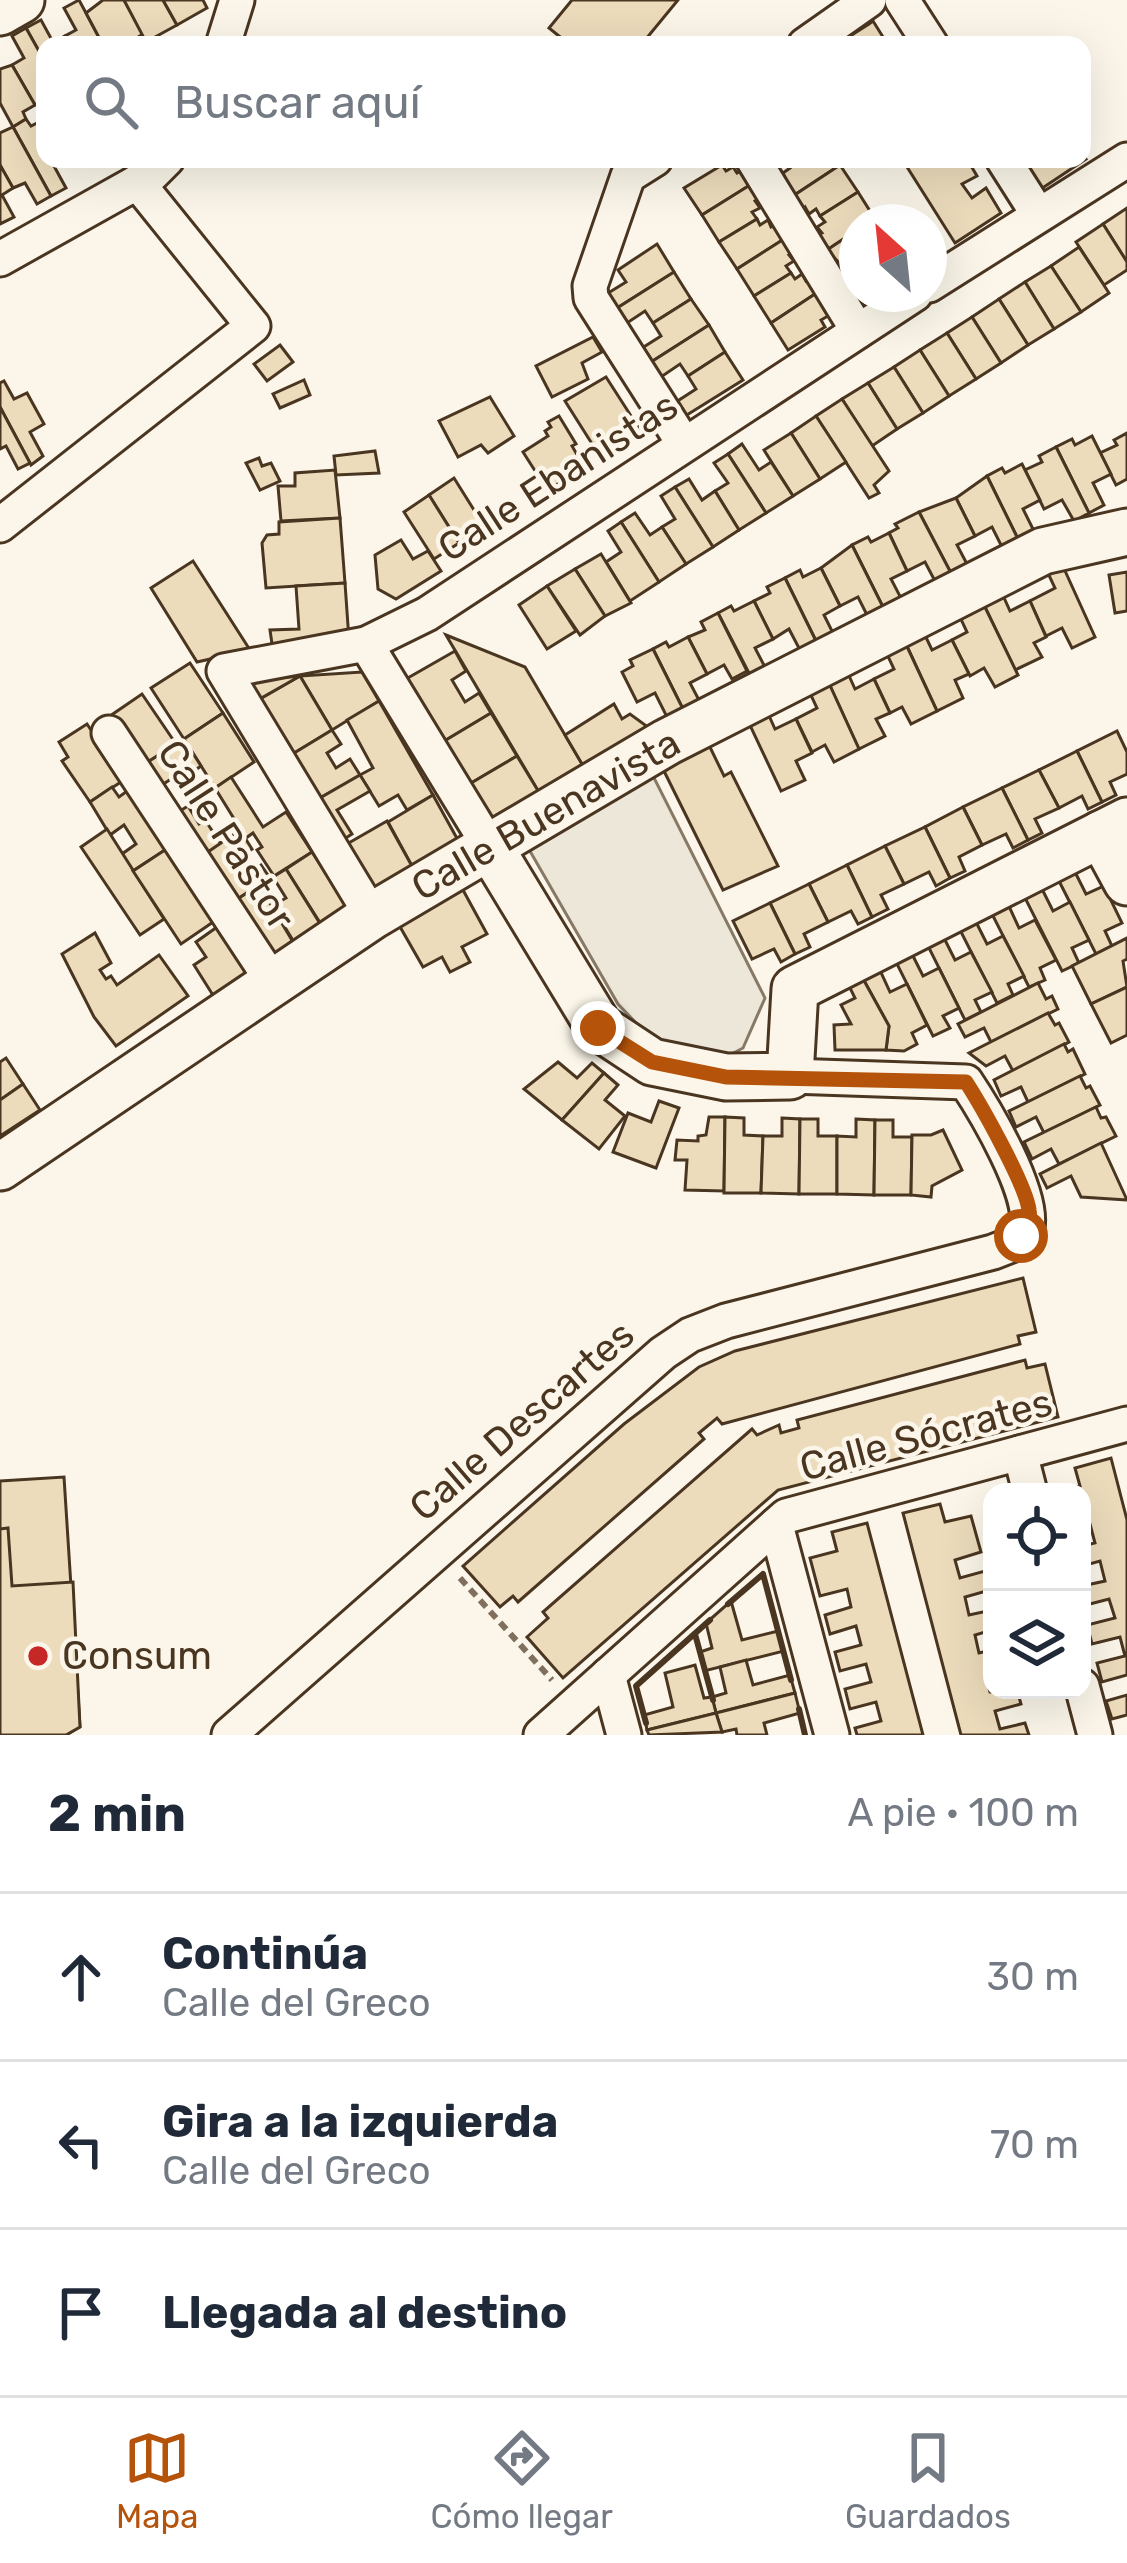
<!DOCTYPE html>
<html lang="es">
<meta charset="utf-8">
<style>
body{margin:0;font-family:Rubik,sans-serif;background:#f2f2f3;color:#1f2937}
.controls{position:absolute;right:36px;bottom:36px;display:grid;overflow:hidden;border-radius:24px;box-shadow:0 12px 48px #0002}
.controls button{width:108px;height:108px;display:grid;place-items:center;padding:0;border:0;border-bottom:3px solid #e0e1e3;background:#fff;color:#1f2937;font:60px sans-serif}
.compass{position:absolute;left:839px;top:204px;width:108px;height:108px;border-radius:50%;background:#fff;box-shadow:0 12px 48px #0002;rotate:333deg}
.stop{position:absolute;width:36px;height:36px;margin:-27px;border:9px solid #b45309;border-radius:50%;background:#fff}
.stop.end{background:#b45309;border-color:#fff;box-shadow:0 3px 12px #0008}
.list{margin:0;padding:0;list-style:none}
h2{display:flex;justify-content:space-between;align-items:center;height:156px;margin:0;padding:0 48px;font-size:51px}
h2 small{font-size:39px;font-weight:400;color:#747a83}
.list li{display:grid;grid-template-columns:78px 1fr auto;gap:36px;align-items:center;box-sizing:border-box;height:168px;padding:0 48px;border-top:3px solid #e0e1e3}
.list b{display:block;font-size:45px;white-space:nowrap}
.list p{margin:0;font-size:39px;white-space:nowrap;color:#747a83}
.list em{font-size:39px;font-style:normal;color:#747a83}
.icon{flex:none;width:66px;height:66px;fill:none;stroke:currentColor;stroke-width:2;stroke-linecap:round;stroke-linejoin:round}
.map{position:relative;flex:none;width:1127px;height:1735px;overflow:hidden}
.search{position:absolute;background:#fff;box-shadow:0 12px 48px #0002;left:36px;right:36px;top:36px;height:132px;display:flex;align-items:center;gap:30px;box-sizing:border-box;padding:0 42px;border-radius:24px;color:#747a83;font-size:45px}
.sheet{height:660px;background:#fff}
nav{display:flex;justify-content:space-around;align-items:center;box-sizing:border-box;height:168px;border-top:3px solid #e0e1e3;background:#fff;font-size:33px;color:#747a83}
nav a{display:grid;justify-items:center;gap:6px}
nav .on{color:#b45309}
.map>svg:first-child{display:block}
.parking{fill:#ede7d9;stroke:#887966;stroke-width:3}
.building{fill:#ecdcbc;stroke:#4a3520;stroke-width:3}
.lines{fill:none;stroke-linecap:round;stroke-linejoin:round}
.street-casing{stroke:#4a3520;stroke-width:39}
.secondary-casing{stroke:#4a3520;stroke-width:51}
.path{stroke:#7f6f5c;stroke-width:6;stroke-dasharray:9 6;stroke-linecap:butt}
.street{stroke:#fbf6e9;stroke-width:33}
.secondary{stroke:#fbf6e9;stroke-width:45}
.wall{stroke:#4a3520;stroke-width:6}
.route{stroke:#b45309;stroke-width:15}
.poi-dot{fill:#c62828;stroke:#fbf6e9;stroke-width:4.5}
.labels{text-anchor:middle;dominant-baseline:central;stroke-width:9;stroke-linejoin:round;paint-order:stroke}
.street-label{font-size:39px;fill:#4a3520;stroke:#fbf6e9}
.poi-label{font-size:39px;fill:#4a3520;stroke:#fbf6e9;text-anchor:start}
</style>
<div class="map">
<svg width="1127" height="1735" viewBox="0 0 1127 1735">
<rect width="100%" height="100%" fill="#fbf6e9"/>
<polygon class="parking" points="643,756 765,998 743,1048 722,1059 679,1049 661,1040 638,1025 618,1004 519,832"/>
<g class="building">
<polygon points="79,0 86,13 103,45 69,45 65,36 76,30 64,8"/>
<polygon points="103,0 124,0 143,34 125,45 103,45 86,13"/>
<polygon points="124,0 163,0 177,25 146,42"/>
<polygon points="163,0 203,0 207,8 177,25"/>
<polygon points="572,0 678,0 641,45 570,45 549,28"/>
<polygon points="41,20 53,42 65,36 69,45 45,45 45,62 26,28"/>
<polygon points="873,21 888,45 836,45 869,24"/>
<polygon points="26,28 45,62 45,99 35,105 12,65 24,58 12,36"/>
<polygon points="12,65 35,105 23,112 26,119 13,127 0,103 0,69"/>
<polygon points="26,119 31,126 43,120 45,124 45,159 65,160 54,166 66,188 51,196 13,127"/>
<polygon points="13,127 51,196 37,204 25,183 13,188 0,165 0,133"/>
<polygon points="1082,153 1086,159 1041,189 1021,159 1082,159"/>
<polygon points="790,159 836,159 840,165 793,196 783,173 790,168 786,162"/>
<polygon points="902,159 967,159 977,176 962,184 972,198 986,188 1001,213 955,243"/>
<polygon points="0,165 13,188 2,195 14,217 0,224"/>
<polygon points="722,165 726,171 733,167 737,173 741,171 750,185 702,215 684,188"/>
<polygon points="840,165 858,192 820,216 816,209 809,214 805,207 802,210 793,196"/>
<polygon points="750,185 758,199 755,201 760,208 752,212 757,219 719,242 702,215"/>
<polygon points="858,192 875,219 857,222 857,230 827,250 818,235 822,233 817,227 825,222 820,216"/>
<polygon points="1127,208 1127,262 1103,224"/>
<polygon points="757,219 760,225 768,220 771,227 775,225 784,239 737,269 719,242"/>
<polygon points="1103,224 1127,262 1127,270 1104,285 1076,242"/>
<polygon points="857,230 857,268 851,263 844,268 827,250"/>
<polygon points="784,239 793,253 789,255 794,261 786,266 791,273 754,296 737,269"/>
<polygon points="657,244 674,272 614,310 605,295 626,282 618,270"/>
<polygon points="1079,247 1109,293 1081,312 1051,266"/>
<polygon points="1051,266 1081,312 1054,329 1025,282"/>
<polygon points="674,272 691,299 653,323 645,311 624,325 614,310"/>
<polygon points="791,273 795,279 802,274 806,281 809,279 818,292 771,323 754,296"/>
<polygon points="1025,282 1054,329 1028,345 999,299"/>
<polygon points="818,292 827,307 824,309 828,316 821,320 825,327 788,350 771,323"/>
<polygon points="691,299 709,325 648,364 639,350 661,336 653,323"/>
<polygon points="999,299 1028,345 1001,363 972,317"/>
<polygon points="972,317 1001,363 976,379 947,333"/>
<polygon points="709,325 725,352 688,376 680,364 658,379 648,364"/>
<polygon points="947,333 976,379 949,396 920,350"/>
<polygon points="593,337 602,352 582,363 588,379 552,397 536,366"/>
<polygon points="280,345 293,362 267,381 254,364"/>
<polygon points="920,350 949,396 923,413 894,367"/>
<polygon points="725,352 743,380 682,418 673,404 696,389 688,376"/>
<polygon points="894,367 923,413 897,429 868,383"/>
<polygon points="606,377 642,433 601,458 565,401"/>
<polygon points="304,380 310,395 280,408 273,394"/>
<polygon points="4,381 14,399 27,393 44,424 30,432 43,456 31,465 0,407 0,383"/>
<polygon points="868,383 897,429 872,446 842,399"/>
<polygon points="490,397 514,436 488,453 481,445 458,457 439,421"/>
<polygon points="842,399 889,471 874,485 879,493 869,498 816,416"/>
<polygon points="0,407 30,463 18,469 6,446 0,449"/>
<polygon points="559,416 576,444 572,446 583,465 548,491 523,452 548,436 545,431 551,427 548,422"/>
<polygon points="816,416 846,462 820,479 791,433"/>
<polygon points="791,433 820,479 793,496 764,450"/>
<polygon points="1127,433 1127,479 1116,485 1100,453 1117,445 1114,440"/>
<polygon points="1092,436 1111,474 1093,483 1104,505 1089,513 1056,447 1072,439 1075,445"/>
<polygon points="742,444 759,470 771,462 793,496 766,513 728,454"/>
<polygon points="1056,447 1089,513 1074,521 1062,500 1044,509 1025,470 1042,462 1039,456"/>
<polygon points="375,451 379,473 336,475 334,456"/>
<polygon points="728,454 766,513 739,530 715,491 728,483 714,463"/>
<polygon points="259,458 262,466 271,463 280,481 260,490 246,463"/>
<polygon points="1022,464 1040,500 1023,509 1035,533 1019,541 987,476 1002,468 1005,473"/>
<polygon points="335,470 340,518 281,521 278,486 295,486 295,473"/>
<polygon points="987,476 1019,541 1003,549 992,527 975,536 956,498"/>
<polygon points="454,478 484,526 459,543 429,495"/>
<polygon points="689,479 702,500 715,491 739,530 713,547 675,487"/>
<polygon points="675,487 713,547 686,564 662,527 675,519 661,496"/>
<polygon points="429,495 459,543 434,559 404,512"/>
<polygon points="956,498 975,536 957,545 968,566 952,575 919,512"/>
<polygon points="919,512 952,575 936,583 925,562 907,571 889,533 898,528 895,524"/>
<polygon points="635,513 650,535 662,527 686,564 659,582 621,522"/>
<polygon points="340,518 345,583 266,588 262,543 267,535 279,534 279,522"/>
<polygon points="621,522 659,582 630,601 606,562 621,552 608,531"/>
<polygon points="889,533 907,571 891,579 902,600 884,609 852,545 868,537 871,542"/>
<polygon points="401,540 413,559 428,551 441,571 396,599 378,589 375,555"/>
<polygon points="852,545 884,609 868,617 858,597 840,606 821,568"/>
<polygon points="601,554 631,603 605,616 575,569"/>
<polygon points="193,561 250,650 197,662 151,588"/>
<polygon points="1061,562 1095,637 1072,648 1062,628 1046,636 1030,601 1055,588 1046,569"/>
<polygon points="821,568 840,606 824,615 834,635 817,643 785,578 800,570 803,577"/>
<polygon points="575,569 605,616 580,635 547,586"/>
<polygon points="1127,572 1127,611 1115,613 1109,575"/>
<polygon points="785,578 817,643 801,652 789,629 773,639 754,601 770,593 767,587"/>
<polygon points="345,583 349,640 272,644 270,630 299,629 296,586"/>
<polygon points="547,586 576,631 547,649 519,605"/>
<polygon points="1001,591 1010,611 1030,601 1046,637 1034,643 1042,657 1015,670 982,601"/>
<polygon points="754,601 773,639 755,648 766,669 751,677 718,613 731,606 734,611"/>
<polygon points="982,601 1018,675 995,687 984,668 970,676 952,640 967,632 958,613"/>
<polygon points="718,613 747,671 732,679 724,665 707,674 688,637 705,630 701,622"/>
<polygon points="923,631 932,650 952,640 969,674 955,680 963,698 937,711 904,640"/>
<polygon points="446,635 525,667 585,769 540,794"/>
<polygon points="688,637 707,674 690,683 701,704 685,713 653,649 666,642 669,647"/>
<polygon points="904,640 937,711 911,724 902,707 890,713 874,679 894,669 885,650"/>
<polygon points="653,649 685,713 669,721 655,693 637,702 622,672 633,666 630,660"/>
<polygon points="455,651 466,671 452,680 465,702 479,693 491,713 436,746 399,683"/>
<polygon points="190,663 223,713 184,739 151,688"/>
<polygon points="846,669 855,689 874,679 890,713 876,719 885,736 859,749 827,679"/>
<polygon points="362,672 379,701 332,730 300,676"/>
<polygon points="300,676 332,730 286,758 251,704"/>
<polygon points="300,676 251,704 246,687 252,680"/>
<polygon points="827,679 859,749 834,762 825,745 812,752 796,719 817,708 808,689"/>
<polygon points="142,694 176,744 143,765 110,716"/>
<polygon points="379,701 433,795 407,810 398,795 379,806 360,775 373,768 347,720"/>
<polygon points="614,704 622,719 630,714 652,730 585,769 565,735"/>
<polygon points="766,709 775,729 796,719 812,753 796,761 805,780 781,791 747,719"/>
<polygon points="223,713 254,762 215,788 184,739"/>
<polygon points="491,713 517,756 461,789 436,746"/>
<polygon points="87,724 124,780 90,802 62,761 68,757 59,742"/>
<polygon points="332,730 341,744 327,753 336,768 350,759 360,775 313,802 286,758"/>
<polygon points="1117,731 1127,752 1127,774 1110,782 1116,795 1102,802 1077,751"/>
<polygon points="184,739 201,766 178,782 174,777 159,787 143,765"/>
<polygon points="707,741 724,776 731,772 778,866 723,890 662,767"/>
<polygon points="1077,751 1102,802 1088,809 1082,796 1059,808 1039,770"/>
<polygon points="517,756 540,794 482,827 461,789"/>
<polygon points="1039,770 1059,808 1035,819 1042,833 1028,840 1002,788"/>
<polygon points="360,775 370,791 337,810 352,834 338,843 313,802"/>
<polygon points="231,777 263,827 286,812 312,852 274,876 257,850 262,847 253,833 246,838 215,788"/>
<polygon points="112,787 119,797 130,789 168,848 133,871 122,854 136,844 124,825 110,835 90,802"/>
<polygon points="1002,788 1028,840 1013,848 1006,834 982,845 963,807"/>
<polygon points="433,795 459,842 413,868 388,822"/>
<polygon points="188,806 199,824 205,820 221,844 202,856 175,814"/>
<polygon points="963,807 982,845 959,857 965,871 950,878 925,827"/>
<polygon points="387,821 413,868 367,894 340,848"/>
<polygon points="925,827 950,878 936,886 929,872 904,884 885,846"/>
<polygon points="107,829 164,919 140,935 81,847"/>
<polygon points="240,830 252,849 242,856 251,871 261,865 270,878 233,902 202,856"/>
<polygon points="885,846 904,884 881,895 888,909 872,917 847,865"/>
<polygon points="168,848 216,920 181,944 133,871"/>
<polygon points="312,852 350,911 324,929 286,869"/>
<polygon points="847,865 872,917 858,924 851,911 828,922 809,884"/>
<polygon points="286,869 324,930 297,947 272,906 286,898 273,877"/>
<polygon points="1074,870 1086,894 1104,886 1122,923 1105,931 1112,946 1096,954 1058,879"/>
<polygon points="809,884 828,922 804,934 810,947 795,954 770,903"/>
<polygon points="259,885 296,947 274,963 233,902"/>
<polygon points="1041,887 1053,911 1070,902 1089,940 1072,948 1079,963 1062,971 1024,896"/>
<polygon points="463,890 487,934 462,947 470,962 450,972 442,957 423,967 399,925"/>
<polygon points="770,903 795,954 781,962 774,949 752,959 733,921"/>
<polygon points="1008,904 1019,928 1035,920 1056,960 1040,968 1045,980 1029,987 991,912"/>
<polygon points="975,920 987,944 1003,936 1024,976 1008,984 1013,995 997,1003 959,928"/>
<polygon points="220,925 253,976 216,1000 194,965 206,957 196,942"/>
<polygon points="95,933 111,963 100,970 106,979 111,976 117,985 159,955 188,996 116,1046 94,1017 62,954"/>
<polygon points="943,936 955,960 971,952 992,992 975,1000 981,1012 965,1020 927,944"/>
<polygon points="1127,938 1127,959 1123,961 1127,987 1091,1004 1072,966"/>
<polygon points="911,952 923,976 939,968 959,1008 943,1016 950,1028 933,1036 895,960"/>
<polygon points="879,968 890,992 907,984 927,1025 912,1033 917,1044 904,1051 886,1050 889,1026 862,977"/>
<polygon points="862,977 889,1026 886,1050 835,1050 834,1025 851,1024 841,1005 855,998 848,984"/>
<polygon points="1038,983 1046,999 1052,996 1058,1009 991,1042 984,1028 965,1037 958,1024"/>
<polygon points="1127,987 1127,1035 1111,1043 1091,1004"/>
<polygon points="1048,1013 1055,1025 1059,1023 1069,1042 1013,1071 1005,1056 986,1066 969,1053"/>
<polygon points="1064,1044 1068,1052 1073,1049 1085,1074 1028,1102 1021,1087 1001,1096 994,1080"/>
<polygon points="6,1058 23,1084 0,1100 0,1062"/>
<polygon points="558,1062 577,1078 592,1063 604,1073 562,1120 524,1089"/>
<polygon points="604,1073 618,1085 605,1100 625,1116 599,1149 562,1120"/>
<polygon points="1080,1076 1086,1088 1090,1086 1100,1105 1044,1133 1036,1117 1016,1127 1009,1111"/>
<polygon points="23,1084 40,1110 0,1136 0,1100"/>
<polygon points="659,1101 679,1108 656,1168 613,1152 628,1113 651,1122"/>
<polygon points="1096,1107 1101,1118 1106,1117 1116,1136 1059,1164 1051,1149 1032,1159 1024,1142"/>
<polygon points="709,1117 725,1117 724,1191 685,1190 687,1160 675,1160 677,1140 698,1141 698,1136 706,1135"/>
<polygon points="725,1117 744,1118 744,1135 763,1136 761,1193 724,1193"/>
<polygon points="782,1118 800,1119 799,1194 761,1193 763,1136 782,1136"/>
<polygon points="800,1119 818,1119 818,1136 837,1136 837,1194 799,1194"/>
<polygon points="856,1119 875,1120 874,1195 837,1194 837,1136 856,1137"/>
<polygon points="875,1120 893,1120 893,1137 912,1137 911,1195 874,1195"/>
<polygon points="943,1130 962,1170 932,1186 931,1197 911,1195 912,1135 931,1135"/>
<polygon points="1101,1143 1127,1200 1081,1197 1071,1176 1047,1188 1040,1174"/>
<polygon points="1023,1278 1036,1332 1018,1336 1020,1344 722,1424 717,1418 699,1433 704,1439 518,1602 513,1596 500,1607 463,1566 624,1424 699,1367 735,1351"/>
<polygon points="1025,1360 1027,1368 1045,1364 1058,1417 778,1490 563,1678 527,1637 548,1618 543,1612 752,1429 757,1435 779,1425 781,1433 799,1428 797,1420"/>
<polygon points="1111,1458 1127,1520 1127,1675 1102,1682 1097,1663 1125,1656 1120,1637 1092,1644 1087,1625 1115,1618 1109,1599 1082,1606 1082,1586 1105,1581 1100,1561 1082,1566 1082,1546 1095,1543 1090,1524 1082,1526 1082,1492 1059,1492 1080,1486 1075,1468"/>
<polygon points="64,1477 80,1727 66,1735 0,1735 0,1481"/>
<polygon points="940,1504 945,1522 971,1516 981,1552 955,1560 960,1578 985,1571 990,1590 965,1597 969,1615 992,1610 992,1630 975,1635 979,1653 992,1650 992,1671 985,1673 990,1692 1017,1690 1021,1704 995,1711 1000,1729 1025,1723 1029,1735 961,1735 903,1513"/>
<polygon points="867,1523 923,1735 857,1735 855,1728 881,1721 876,1702 850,1709 845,1689 871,1682 866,1664 840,1671 835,1652 861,1645 856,1626 830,1634 825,1615 851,1607 847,1589 820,1596 810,1558 837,1551 832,1532"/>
<polygon points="8,1528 12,1586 73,1582 80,1727 66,1735 0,1735 0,1529"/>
<polygon points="731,1601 742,1640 778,1631 784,1651 704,1671 700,1652 712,1648 706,1623"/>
<polygon points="746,1660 753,1685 790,1675 795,1693 716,1713 712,1697 726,1693 720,1667"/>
<polygon points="695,1665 704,1698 712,1697 716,1713 647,1730 644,1715 673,1707 665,1673"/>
<polygon points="795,1693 800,1713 764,1723 767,1735 737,1735 736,1729 722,1732 716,1713"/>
<polygon points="1127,1695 1127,1715 1112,1719 1106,1701"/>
<polygon points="716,1713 722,1732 649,1735 647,1730"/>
</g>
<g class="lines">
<g class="street-casing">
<g id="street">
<polyline points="902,0 931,45"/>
<polyline points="223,45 237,0"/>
<polyline points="805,45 869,0"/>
<polyline points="655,159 628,176 590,286 591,298 684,444"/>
<polyline points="753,159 858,331"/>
<polyline points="1003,159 1038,214"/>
<polyline points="0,259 152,174 167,159"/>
<polyline points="929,285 1127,160"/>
<polyline points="0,525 253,326 137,182"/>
<polyline points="366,644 491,849"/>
<polyline points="109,733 273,982"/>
<polyline points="372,916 224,671 366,644 427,614 915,294"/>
<polyline points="1020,1453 1030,1492"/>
<polyline points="776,1525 832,1735"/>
<polyline points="608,1675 624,1735"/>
<polyline points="1082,1686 1095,1735"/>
<path d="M 229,1735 L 663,1353 L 690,1335 L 726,1321 L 993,1252 L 1011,1245 L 1027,1227 C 1034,1193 986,1112 966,1082 L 790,1076"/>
<polyline points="541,1735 786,1516 1127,1424"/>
</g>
</g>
<g class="secondary-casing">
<g id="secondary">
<polyline points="0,12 21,0"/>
<polyline points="1101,834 1127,882"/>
<polyline points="491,849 599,1027 652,1062 726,1077 790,1076 795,989 1127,821"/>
<polyline points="0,1167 372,916 667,742 1043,551 1127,532"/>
</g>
</g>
<polyline class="path" points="460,1578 552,1680"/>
<use href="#street" class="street"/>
<use href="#secondary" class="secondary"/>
<g class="wall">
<polyline points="728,1604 763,1574 791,1680"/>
<polyline points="695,1634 713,1700"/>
<polyline points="799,1709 805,1735"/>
<polyline points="646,1723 636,1686 710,1620"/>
</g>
</g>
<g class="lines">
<path class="route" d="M 598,1028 L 652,1062 L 726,1077 L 966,1082 C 981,1105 1026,1185 1029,1210 C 1031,1220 1027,1228 1021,1236"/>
</g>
<circle class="poi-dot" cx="38" cy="1656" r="12"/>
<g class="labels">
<g class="street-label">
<text transform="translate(558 477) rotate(-33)">Calle Ebanistas</text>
<text transform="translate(546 815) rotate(-30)">Calle Buenavista</text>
<text transform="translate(226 835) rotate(57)">Calle Pastor</text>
<text transform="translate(522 1421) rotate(-41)">Calle Descartes</text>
<text transform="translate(926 1435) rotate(-15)">Calle Sócrates</text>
</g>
<g class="poi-label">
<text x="62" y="1656">Consum</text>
</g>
</g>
</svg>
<div class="controls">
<button><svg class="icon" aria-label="locate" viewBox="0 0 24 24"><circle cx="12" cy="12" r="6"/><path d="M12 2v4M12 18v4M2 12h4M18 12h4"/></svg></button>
<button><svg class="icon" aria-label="layers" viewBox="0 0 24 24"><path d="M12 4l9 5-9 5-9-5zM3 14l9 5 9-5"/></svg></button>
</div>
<svg class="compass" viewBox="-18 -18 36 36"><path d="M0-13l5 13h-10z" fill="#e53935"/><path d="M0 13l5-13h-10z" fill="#747a83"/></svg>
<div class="stop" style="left:1021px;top:1236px"></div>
<div class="stop end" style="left:598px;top:1028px"></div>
<div class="search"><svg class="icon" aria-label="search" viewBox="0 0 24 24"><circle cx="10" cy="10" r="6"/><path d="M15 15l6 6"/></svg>Buscar aquí</div>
</div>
<section class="sheet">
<h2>2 min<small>A pie · 100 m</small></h2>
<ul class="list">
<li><svg class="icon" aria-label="ahead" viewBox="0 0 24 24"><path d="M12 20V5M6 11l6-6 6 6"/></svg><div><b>Continúa</b><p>Calle del Greco</p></div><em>30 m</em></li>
<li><svg class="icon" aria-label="left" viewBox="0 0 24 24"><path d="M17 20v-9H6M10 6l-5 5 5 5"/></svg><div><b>Gira a la izquierda</b><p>Calle del Greco</p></div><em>70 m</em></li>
<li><svg class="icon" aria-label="arrive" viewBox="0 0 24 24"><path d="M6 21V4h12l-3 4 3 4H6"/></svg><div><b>Llegada al destino</b></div></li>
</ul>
</section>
<nav>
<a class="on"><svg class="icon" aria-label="map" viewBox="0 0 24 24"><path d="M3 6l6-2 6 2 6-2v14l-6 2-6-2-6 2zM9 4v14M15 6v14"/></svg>Mapa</a>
<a><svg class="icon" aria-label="directions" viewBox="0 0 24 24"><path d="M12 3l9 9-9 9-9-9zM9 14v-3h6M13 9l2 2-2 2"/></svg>Cómo llegar</a>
<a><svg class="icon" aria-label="saved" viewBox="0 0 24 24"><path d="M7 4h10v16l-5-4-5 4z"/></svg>Guardados</a>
</nav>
